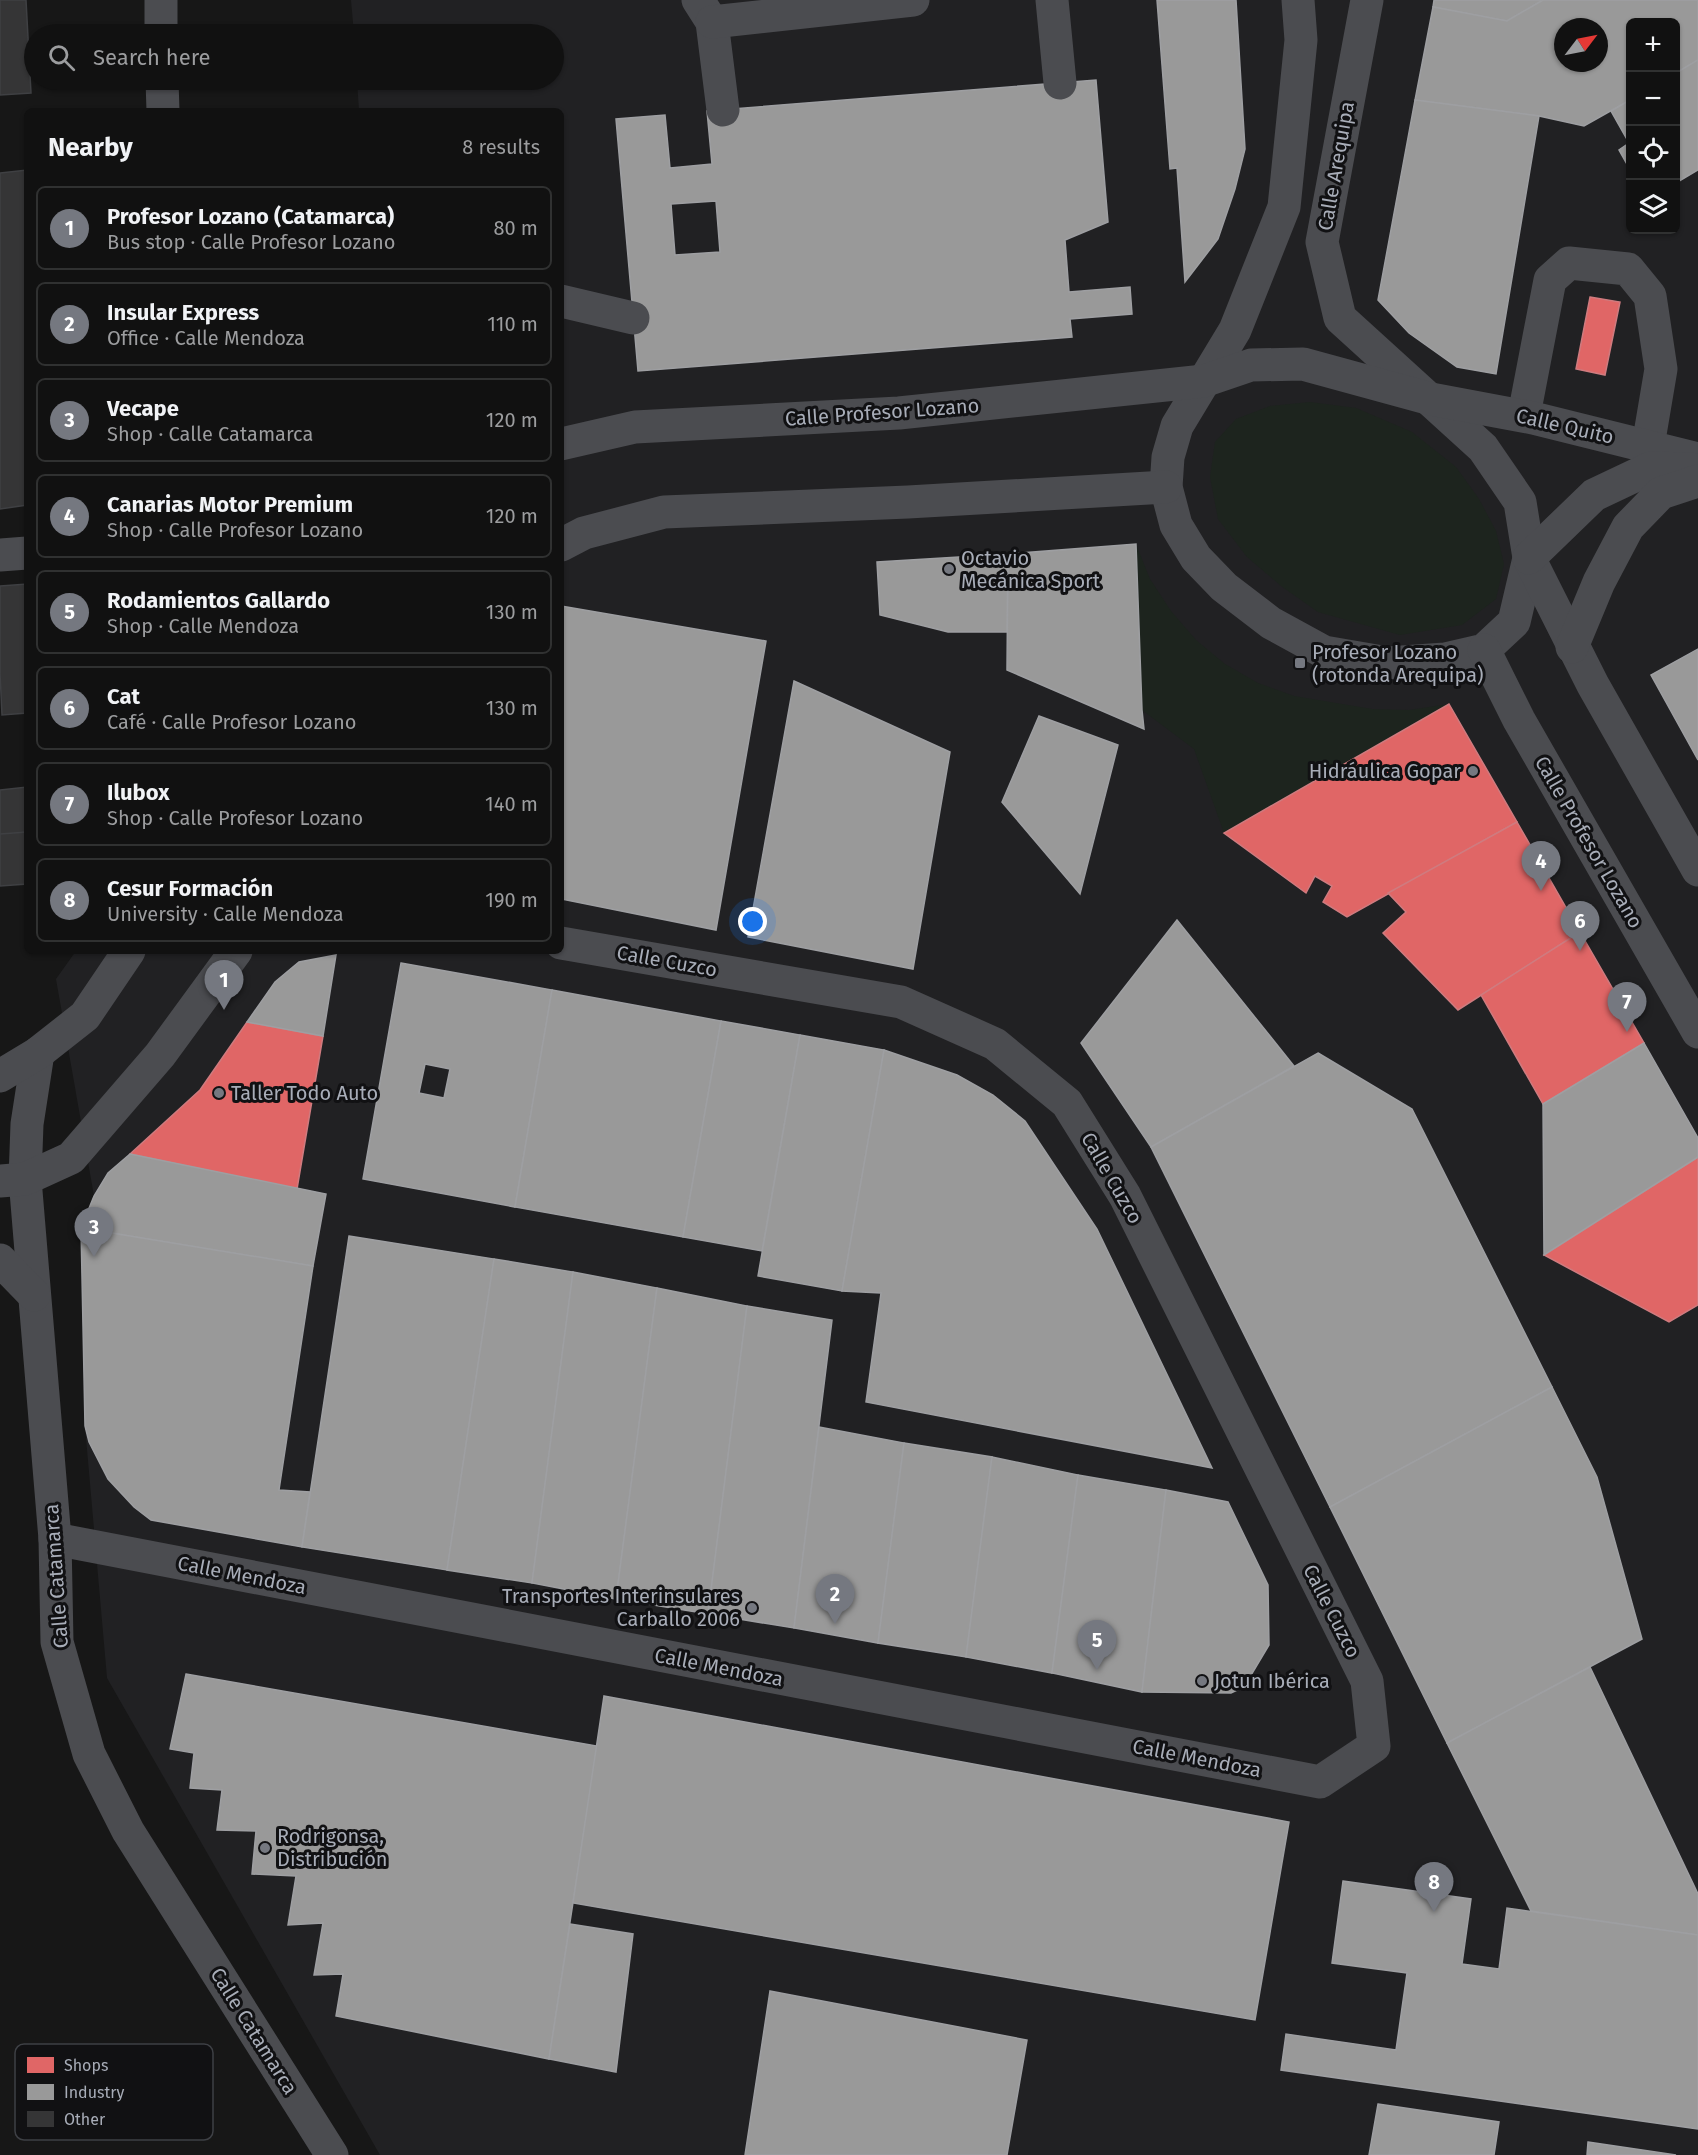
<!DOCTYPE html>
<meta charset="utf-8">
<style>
body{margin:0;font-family:"Fira Sans",sans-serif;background:#1a1a1a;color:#f1f3f6}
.controls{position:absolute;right:18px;top:18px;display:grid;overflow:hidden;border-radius:9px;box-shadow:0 2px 4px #0004}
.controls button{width:54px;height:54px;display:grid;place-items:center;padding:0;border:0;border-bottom:2px solid #303131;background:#111;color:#f1f3f6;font:30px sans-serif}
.compass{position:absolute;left:1554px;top:18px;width:54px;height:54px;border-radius:50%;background:#111;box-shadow:0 2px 4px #0004;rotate:58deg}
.you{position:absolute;left:753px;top:922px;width:21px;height:21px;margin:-15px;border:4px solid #fff;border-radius:50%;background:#1a73e8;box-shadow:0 0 0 9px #1a73e833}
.badge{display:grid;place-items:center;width:39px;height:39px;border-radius:50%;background:#757880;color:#fff;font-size:20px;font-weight:700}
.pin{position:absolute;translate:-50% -50px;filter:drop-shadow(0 2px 3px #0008)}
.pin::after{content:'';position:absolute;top:32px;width:21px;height:18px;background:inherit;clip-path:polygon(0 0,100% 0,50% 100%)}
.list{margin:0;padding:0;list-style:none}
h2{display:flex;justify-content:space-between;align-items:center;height:78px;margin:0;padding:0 24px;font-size:26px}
h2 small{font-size:20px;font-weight:400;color:#9c9d9f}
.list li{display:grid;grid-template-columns:39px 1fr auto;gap:18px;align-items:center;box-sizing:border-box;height:84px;margin:0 12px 12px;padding:0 12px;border:2px solid #303131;border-radius:9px}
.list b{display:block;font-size:22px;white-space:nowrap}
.list p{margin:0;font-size:20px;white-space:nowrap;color:#9c9d9f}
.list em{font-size:20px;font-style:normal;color:#9c9d9f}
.icon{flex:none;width:33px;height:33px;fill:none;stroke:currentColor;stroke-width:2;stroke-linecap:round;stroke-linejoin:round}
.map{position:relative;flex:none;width:1698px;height:2155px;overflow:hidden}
.search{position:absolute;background:#111;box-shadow:0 2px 4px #0004;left:24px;top:24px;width:540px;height:66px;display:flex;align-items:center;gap:15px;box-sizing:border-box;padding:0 21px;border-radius:33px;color:#9c9d9f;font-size:22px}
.panel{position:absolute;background:#111;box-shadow:0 2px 4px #0004;left:24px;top:108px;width:540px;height:846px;border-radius:9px}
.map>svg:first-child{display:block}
.built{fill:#212123;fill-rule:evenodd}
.green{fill:#1d241e}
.shops{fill:#e06666;stroke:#cf7b7f;stroke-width:1.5}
.industry{fill:#999;stroke:#9e9fa2;stroke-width:1.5;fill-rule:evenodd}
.building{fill:#353536;stroke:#3f4043;stroke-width:1.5}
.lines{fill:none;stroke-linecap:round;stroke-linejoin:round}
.minor{stroke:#4b4c50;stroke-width:33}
.poi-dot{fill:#757880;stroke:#111113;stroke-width:2}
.labels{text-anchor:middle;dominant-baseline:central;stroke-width:6;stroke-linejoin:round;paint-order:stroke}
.street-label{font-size:20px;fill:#a8adb8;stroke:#111113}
.poi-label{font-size:20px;fill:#a8adb8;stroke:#111113;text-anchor:start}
.key{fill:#111113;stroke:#3e4045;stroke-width:1.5}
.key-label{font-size:16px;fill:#a8adb8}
</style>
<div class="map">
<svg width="1698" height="2155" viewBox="0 0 1698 2155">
<rect width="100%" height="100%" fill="#171717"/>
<path class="built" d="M 351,0 L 1698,0 L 1698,2155 L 380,2155 L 107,1678 L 85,1426 L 81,1228 L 94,1196 L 56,979 L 76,951 L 561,951 L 561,111 L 359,111 L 357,80 L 554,80 L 554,34 L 354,34 ZM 1630,22 L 1676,22 L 1676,230 L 1630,230 ZM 1563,27 L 1599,27 L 1599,63 L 1563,63 Z"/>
<g class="green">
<polygon points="1310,402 1356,408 1412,432 1456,467 1479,499 1496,531 1504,564 1496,599 1462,625 1400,635 1318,612 1281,586 1247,557 1218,519 1210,477 1215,442 1236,419 1270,406"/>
<polygon points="1136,544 1150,579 1171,611 1196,640 1225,664 1258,683 1294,696 1372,709 1409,710 1449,704 1224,833 1194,749 1142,710"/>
</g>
<g class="shops">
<polygon points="1590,297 1620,302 1605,375 1576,369"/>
<polygon points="1449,704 1517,822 1347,917 1323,902 1332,886 1315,876 1306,893 1224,833"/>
<polygon points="1517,822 1580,932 1458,1010 1383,933 1406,912 1388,893"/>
<polygon points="1580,932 1644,1043 1543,1104 1481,995"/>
<polygon points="247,1022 323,1036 297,1189 130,1154 200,1090"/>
<polygon points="1698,1157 1698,1305 1669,1322 1544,1255"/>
</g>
<g class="industry">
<polygon points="1157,0 1236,0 1245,149 1235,189 1218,239 1185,282 1177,168 1170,169"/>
<polygon points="1434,0 1543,0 1507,21 1433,7"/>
<path d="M 1543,0 L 1698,0 L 1698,60 L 1676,73 L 1676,22 L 1630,22 L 1630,100 L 1584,126 L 1539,116 L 1415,100 L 1433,7 L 1507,21 ZM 1563,27 L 1599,27 L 1599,63 L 1563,63 Z"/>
<polygon points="1698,60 1698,170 1676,183 1676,73"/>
<path d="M 1096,80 L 1108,222 L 1065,240 L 1069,292 L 1130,287 L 1132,314 L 1070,319 L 1072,337 L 638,371 L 616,119 L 665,115 L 670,168 L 712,164 L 707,111 ZM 716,201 L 720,252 L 675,255 L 671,204 Z"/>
<polygon points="1415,100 1539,116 1496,374 1457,367 1409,333 1378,300"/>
<polygon points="1630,100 1630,165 1628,166 1619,150 1629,143 1611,111"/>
<polygon points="1136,544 1142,710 1144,729 1007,670 1008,554"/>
<polygon points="1008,554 1007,632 948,632 880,615 877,562"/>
<polygon points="561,606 766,641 716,930 561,899"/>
<polygon points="1698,649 1698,760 1651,675"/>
<polygon points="794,681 950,752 913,969 748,937"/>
<polygon points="1039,716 1118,745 1080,894 1002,802"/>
<polygon points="1177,920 1294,1066 1151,1147 1081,1043"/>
<polygon points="336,955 323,1036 247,1022 275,982 299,962"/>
<path d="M 401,963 L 552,990 L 515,1207 L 363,1179 ZM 425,1064 L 450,1069 L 444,1098 L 419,1093 Z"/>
<polygon points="552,990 721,1021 683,1237 515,1207"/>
<polygon points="721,1021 800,1035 762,1251 683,1237"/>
<polygon points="800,1035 884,1050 842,1291 758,1276"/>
<polygon points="1644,1043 1698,1138 1698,1157 1544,1255 1543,1104"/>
<polygon points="884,1050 957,1075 993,1095 1025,1121 1097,1229 1212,1468 866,1402 881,1293 842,1291"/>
<polygon points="1318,1053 1412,1109 1552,1387 1330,1507 1151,1147"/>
<polygon points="130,1154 326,1194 313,1266 81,1228 94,1196 108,1173"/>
<polygon points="81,1228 313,1266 279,1490 310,1492 302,1547 151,1520 134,1507 108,1479 89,1442 85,1426"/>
<polygon points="349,1236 494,1259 447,1570 302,1547"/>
<polygon points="494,1259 573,1272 532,1583 447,1570"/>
<polygon points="573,1272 657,1288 616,1599 532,1583"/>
<polygon points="657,1288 747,1306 708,1614 616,1599"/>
<polygon points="747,1306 832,1320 794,1628 708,1614"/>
<polygon points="1552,1387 1597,1477 1642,1639 1447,1743 1330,1507"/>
<polygon points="819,1427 904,1443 878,1643 794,1628"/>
<polygon points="904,1443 992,1457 966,1657 878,1643"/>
<polygon points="992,1457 1078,1475 1052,1673 966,1657"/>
<polygon points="1078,1475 1166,1490 1142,1692 1052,1673"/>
<polygon points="1166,1490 1228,1502 1268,1585 1269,1645 1244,1687 1231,1693 1142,1692"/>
<polygon points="1590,1667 1698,1894 1698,1935 1531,1911 1447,1743"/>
<polygon points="186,1674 597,1746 549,2059 336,2016 343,1974 314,1975 323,1923 288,1925 296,1876 252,1874 256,1831 217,1830 222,1790 190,1788 194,1753 170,1749"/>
<polygon points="604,1696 1289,1822 1255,2020 573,1903"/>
<polygon points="1343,1881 1471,1899 1462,1964 1499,1969 1507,1908 1698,1935 1698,2129 1281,2070 1286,2034 1396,2050 1407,1973 1332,1963"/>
<polygon points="570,1924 633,1934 616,2072 549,2059"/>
<polygon points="770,1991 1027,2040 1007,2155 745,2155"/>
<polygon points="1378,2104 1499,2122 1494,2155 1369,2155"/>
<polygon points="1588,2142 1676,2155 1587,2155"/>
</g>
<g class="building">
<polygon points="0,0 26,0 31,93 0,95"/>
<polygon points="27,170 27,505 0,509 0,173"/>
<polygon points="27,584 27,713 2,715 0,673 0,586"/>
<polygon points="27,787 27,832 0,835 0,790"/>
<polygon points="27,832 27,884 0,886 0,834"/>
</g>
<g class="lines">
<g class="minor">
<polyline points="161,0 161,34"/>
<polyline points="698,0 712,22 723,110"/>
<polyline points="1052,0 1060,83"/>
<polyline points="1298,0 1301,40 1284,207 1235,330 1177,426 1168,457 1166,487 1176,525 1196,558 1224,587 1271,623 1324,652 1388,663 1445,659 1484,650 1514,622 1529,558 1520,502 1483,448 1340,318 1322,242 1367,0"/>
<polyline points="712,22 913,0"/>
<polyline points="162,80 163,111"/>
<polyline points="561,301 633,318"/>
<polyline points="1524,415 1550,280 1569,263 1628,269 1650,296 1661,369 1648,446"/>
<polyline points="561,444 635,427 899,413 1204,381 1251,365 1303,364 1431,399 1533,418 1698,459"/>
<polyline points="561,545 584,533 664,512 908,502 1166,487"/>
<polyline points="0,555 27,553"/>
<polyline points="1529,558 1593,685 1698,870"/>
<polyline points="1529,558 1594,495 1651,468 1691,469"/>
<polyline points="1572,647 1599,582 1628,527 1661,493 1698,481"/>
<polyline points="1484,650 1519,720 1698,1032"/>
<polyline points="38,1053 27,1124 25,1179 55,1539 57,1642 89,1754 128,1831 332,2155"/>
<polyline points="0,1076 38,1053 85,1016 129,951"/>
<polyline points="0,1181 25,1179 71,1158 160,1055 236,951"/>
<polyline points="0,1260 34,1295"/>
<polyline points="55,1539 1320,1782 1374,1746 1367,1681 1125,1196 1067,1103 995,1044 901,1002 561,943"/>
</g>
</g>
<g class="poi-dot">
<circle cx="949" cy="569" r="6"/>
<rect x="1294" y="657" width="12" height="12" rx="3"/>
<circle cx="1473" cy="771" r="6"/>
<circle cx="219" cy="1093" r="6"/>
<circle cx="752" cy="1608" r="6"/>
<circle cx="1202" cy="1681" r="6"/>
<circle cx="265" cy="1848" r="6"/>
</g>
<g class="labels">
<g class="street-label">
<text transform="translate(1336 166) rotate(-80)">Calle Arequipa</text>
<text transform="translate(882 412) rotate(-4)">Calle Profesor Lozano</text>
<text transform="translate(1565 426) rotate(13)">Calle Quito</text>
<text transform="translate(1589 842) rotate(60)">Calle Profesor Lozano</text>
<text transform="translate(667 961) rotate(10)">Calle Cuzco</text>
<text transform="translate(1112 1178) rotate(60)">Calle Cuzco</text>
<text transform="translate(242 1575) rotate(11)">Calle Mendoza</text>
<text transform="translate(56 1576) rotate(-94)">Calle Catamarca</text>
<text transform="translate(1332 1611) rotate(63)">Calle Cuzco</text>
<text transform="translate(719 1667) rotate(11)">Calle Mendoza</text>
<text transform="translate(1197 1758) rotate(11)">Calle Mendoza</text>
<text transform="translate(254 2031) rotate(58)">Calle Catamarca</text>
</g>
<g class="poi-label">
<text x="961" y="558">Octavio<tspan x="961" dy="23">Mecánica Sport</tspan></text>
<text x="1312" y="652">Profesor Lozano<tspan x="1312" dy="23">(rotonda Arequipa)</tspan></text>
<text x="1461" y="771" text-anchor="end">Hidráulica Gopar</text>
<text x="231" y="1093">Taller Todo Auto</text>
<text x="740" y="1596" text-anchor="end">Transportes Interinsulares<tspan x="740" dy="23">Carballo 2006</tspan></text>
<text x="1214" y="1681">Jotun Ibérica</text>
<text x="277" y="1836">Rodrigonsa,<tspan x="277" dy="23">Distribución</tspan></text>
</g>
</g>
<rect x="15" y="2044" width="198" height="96" rx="9" class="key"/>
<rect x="27" y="2057" width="27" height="16" fill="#e06666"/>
<rect x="27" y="2084" width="27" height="16" fill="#999"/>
<rect x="27" y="2111" width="27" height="16" fill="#353536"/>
<g class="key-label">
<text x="64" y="2071">Shops</text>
<text x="64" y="2098">Industry</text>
<text x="64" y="2125">Other</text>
</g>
</svg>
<div class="controls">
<button>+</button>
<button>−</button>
<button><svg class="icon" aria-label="locate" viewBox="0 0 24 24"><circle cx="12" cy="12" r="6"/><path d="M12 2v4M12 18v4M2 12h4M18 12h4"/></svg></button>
<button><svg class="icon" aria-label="layers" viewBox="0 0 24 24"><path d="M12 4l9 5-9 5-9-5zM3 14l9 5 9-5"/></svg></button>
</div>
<svg class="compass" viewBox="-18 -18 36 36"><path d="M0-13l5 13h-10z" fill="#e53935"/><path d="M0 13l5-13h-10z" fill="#9c9d9f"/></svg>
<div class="you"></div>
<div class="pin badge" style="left:224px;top:1010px">1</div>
<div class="pin badge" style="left:835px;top:1624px">2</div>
<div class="pin badge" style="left:94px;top:1257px">3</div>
<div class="pin badge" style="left:1541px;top:891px">4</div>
<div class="pin badge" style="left:1097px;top:1670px">5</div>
<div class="pin badge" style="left:1580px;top:951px">6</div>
<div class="pin badge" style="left:1627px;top:1032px">7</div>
<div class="pin badge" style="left:1434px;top:1912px">8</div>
<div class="search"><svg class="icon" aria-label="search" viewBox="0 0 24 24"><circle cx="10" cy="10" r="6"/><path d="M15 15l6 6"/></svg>Search here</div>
<section class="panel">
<h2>Nearby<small>8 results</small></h2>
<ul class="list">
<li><span class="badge">1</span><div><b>Profesor Lozano (Catamarca)</b><p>Bus stop · Calle Profesor Lozano</p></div><em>80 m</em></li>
<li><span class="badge">2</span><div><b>Insular Express</b><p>Office · Calle Mendoza</p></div><em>110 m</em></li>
<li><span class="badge">3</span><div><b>Vecape</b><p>Shop · Calle Catamarca</p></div><em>120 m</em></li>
<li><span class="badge">4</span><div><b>Canarias Motor Premium</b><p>Shop · Calle Profesor Lozano</p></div><em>120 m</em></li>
<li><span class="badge">5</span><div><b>Rodamientos Gallardo</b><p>Shop · Calle Mendoza</p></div><em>130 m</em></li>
<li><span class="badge">6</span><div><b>Cat</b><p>Café · Calle Profesor Lozano</p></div><em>130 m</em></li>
<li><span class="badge">7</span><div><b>Ilubox</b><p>Shop · Calle Profesor Lozano</p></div><em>140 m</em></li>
<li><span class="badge">8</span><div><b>Cesur Formación</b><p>University · Calle Mendoza</p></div><em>190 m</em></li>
</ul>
</section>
</div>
